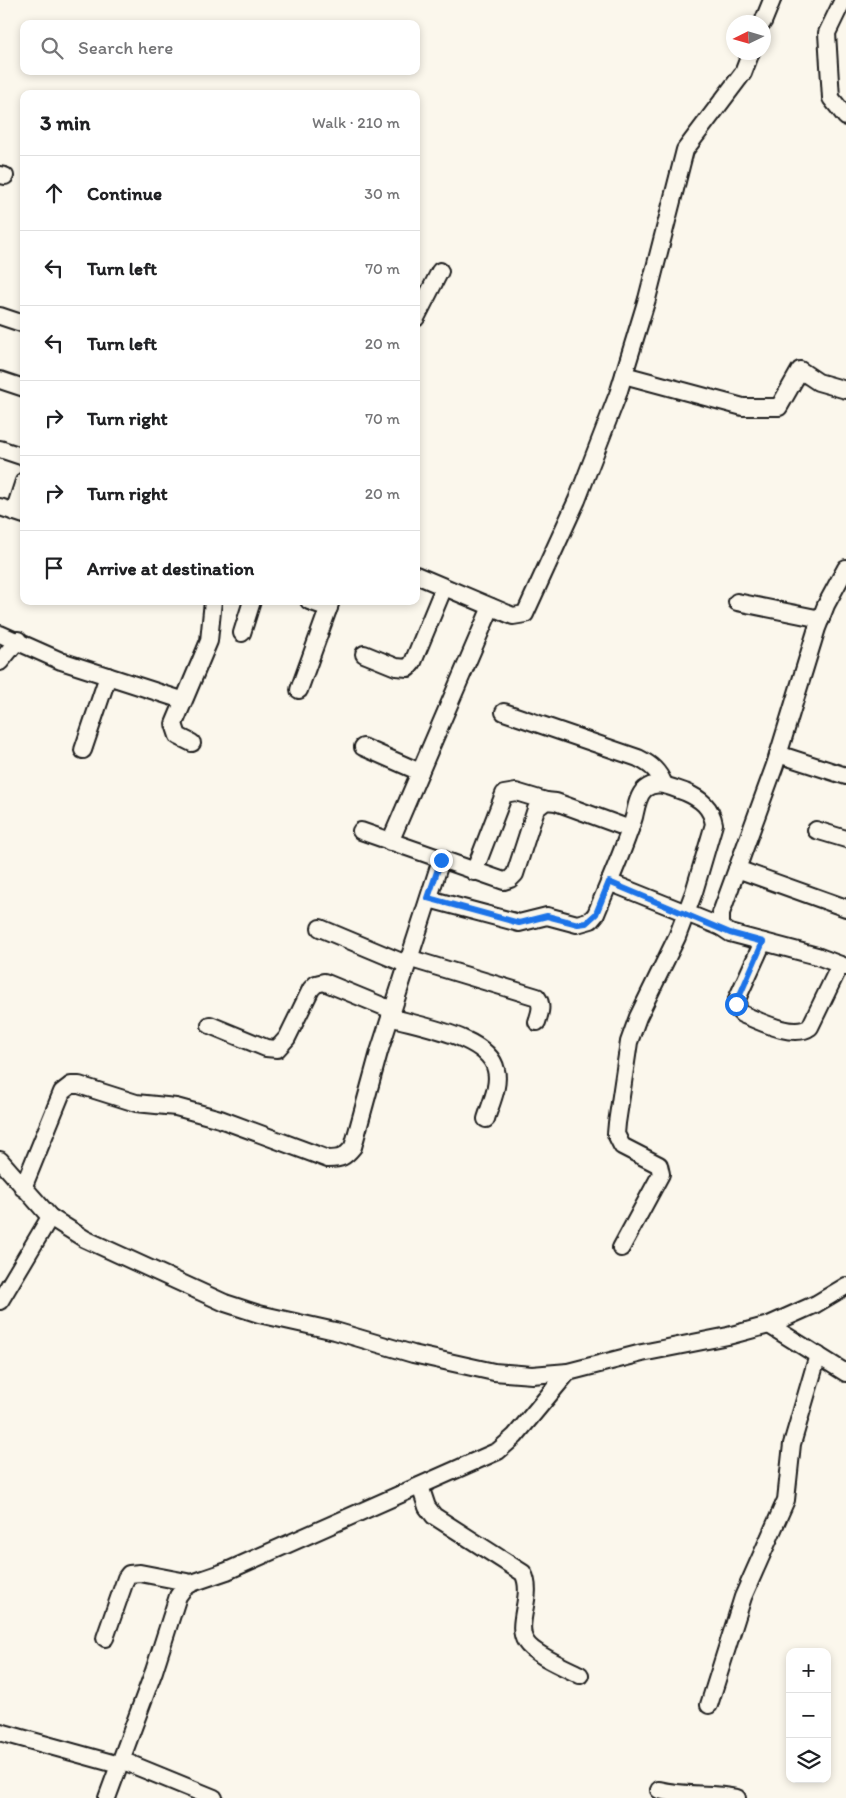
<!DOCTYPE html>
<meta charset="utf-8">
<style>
body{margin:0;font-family:Itim,sans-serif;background:#f6f6f6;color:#202124}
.controls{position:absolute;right:15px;bottom:15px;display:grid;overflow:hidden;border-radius:10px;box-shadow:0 2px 8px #0003}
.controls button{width:45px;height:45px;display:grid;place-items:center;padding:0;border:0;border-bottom:1px solid #e0e0e0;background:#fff;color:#202124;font:25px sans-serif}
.compass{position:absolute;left:726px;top:15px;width:45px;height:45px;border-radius:50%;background:#fff;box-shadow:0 2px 8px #0003;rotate:265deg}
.stop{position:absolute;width:15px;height:15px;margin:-11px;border:4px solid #1a73e8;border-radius:50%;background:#fff}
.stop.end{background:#1a73e8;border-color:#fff;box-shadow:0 1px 5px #0008}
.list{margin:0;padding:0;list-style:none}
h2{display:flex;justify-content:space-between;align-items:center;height:65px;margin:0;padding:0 20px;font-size:21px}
h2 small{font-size:16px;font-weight:400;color:#757577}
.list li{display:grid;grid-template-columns:32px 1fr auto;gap:15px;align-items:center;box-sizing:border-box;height:75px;padding:0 20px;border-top:1px solid #e0e0e0}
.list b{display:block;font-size:19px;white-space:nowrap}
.list em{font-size:16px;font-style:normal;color:#757577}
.icon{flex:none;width:28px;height:28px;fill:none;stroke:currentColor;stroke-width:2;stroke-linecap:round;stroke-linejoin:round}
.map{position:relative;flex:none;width:846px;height:1798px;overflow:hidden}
.search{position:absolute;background:#fff;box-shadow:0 2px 8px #0003;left:20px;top:20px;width:400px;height:55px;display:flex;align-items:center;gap:12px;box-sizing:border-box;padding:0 18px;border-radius:10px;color:#757577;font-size:19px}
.panel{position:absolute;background:#fff;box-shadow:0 2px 8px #0003;left:20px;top:90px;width:400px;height:515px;border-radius:10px}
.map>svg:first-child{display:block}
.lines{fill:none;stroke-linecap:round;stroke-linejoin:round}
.minor-casing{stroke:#1c1c1c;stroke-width:20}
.minor{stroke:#fbf7ec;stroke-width:16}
.route{stroke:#1a73e8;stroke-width:6}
</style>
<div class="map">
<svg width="846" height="1798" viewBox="0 0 846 1798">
<rect width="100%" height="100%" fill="#fbf7ec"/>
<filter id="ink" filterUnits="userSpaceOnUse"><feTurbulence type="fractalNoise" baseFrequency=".02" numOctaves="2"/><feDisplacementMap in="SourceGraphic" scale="10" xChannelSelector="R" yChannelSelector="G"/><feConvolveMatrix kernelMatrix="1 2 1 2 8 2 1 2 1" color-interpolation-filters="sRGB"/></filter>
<g filter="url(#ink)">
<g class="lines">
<g class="minor-casing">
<g id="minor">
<polyline points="843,0 827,33 831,98 846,117"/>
<polyline points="763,22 772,0"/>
<polyline points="0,175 5,176"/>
<polyline points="0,316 24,324"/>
<polyline points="416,318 440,271"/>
<polyline points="624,375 743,407 779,407 800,370 818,382 846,390"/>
<polyline points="0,380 24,388"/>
<polyline points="0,449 24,457"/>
<polyline points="0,507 24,515"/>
<polyline points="14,512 24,481"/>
<polyline points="846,568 826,605 817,628 775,765 721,913 721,927 730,933 817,956 846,967"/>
<polyline points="416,575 513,616 525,614 577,500 618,394 647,299 685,150 743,73 751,52"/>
<polyline points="309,601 329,608"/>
<polyline points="737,602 821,619"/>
<polyline points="242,633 252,601"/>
<polyline points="0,634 61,661 182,700"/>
<polyline points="364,654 396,667 408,668 413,662 444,587"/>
<polyline points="0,662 18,640"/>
<polyline points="299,690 331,601"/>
<path d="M 504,712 L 638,758 C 652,765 658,771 664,784"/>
<polyline points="192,743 178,736 174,724 209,641 213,601"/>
<polyline points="363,747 420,772"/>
<polyline points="83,750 108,676"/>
<polyline points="778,754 846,776"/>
<polyline points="816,830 846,839"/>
<polyline points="361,831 504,881 510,879 515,874 536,809 546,801 556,802 630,829"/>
<polyline points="390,842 491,607"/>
<polyline points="737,869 846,908"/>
<polyline points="474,872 504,794 516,792 546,801"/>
<polyline points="609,882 721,927"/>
<path d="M 429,899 L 519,923 L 547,916 L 577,924 L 591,920 L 596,914 C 609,882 624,850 634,817 C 636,808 638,795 645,789 C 657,779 672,788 685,792 C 701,799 711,807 714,824 L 694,892 L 677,937 L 638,1017 L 629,1042 L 617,1123 L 616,1134 L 622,1146 L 659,1165 L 661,1174 L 621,1248"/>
<polyline points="320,928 406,964"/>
<path d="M 763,942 L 737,999 L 738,1010 L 742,1014 C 759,1021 794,1039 810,1027 L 840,965"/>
<path d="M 408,958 L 537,997 C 543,1005 540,1013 537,1022"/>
<path d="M 390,1017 C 419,1026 489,1036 496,1070 C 500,1086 490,1105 486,1119"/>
<polyline points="210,1025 266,1048 277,1049 287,1038 311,989 316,984 324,982 392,1010"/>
<polyline points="0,1160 50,1217 85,1239 225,1303 259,1314 335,1331 413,1354 494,1372 532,1375 568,1372 642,1353 728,1336 769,1325 816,1304 846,1286"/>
<path d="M 23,1188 L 62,1092 L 71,1085 L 79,1085 L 136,1103 L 176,1107 L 220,1119 L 328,1159 C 341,1159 345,1157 353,1147 L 379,1052 L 441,860"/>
<polyline points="0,1301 50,1217"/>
<polyline points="769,1325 846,1373"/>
<path d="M 420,1486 L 427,1507 L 434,1516 L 523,1573 C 535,1595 514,1624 526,1642 C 533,1654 566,1668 580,1675"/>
<polyline points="105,1638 126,1578 129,1574 140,1573 192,1583"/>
<polyline points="709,1705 743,1597 786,1500 792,1444 818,1355"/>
<polyline points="0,1732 119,1765"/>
<polyline points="121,1760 214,1798"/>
<path d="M 659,1790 C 686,1797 710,1792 737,1798"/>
<polyline points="107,1798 154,1671 178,1596 184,1588 192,1583 227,1571 498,1451 515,1436 568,1372"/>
</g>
</g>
<use href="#minor" class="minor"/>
</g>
</g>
<g class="lines" filter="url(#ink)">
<polyline class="route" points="441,860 428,898 519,923 547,916 578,924 586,923 596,914 609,882 730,933 763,942 736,1004"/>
</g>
</svg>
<div class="controls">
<button>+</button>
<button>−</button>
<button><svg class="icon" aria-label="layers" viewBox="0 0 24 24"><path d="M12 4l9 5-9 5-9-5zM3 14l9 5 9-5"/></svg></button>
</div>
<svg class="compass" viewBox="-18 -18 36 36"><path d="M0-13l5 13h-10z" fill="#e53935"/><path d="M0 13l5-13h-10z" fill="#757577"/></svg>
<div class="stop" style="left:736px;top:1004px"></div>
<div class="stop end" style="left:441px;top:860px"></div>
<div class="search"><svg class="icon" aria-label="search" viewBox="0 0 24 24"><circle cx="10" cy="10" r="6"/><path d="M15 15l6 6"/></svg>Search here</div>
<section class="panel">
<h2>3 min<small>Walk · 210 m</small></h2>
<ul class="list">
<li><svg class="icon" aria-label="ahead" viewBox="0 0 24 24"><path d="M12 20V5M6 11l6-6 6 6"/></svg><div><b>Continue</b></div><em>30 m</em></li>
<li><svg class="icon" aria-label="left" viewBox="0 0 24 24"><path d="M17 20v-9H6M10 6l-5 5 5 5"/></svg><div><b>Turn left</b></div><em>70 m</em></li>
<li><svg class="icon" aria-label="left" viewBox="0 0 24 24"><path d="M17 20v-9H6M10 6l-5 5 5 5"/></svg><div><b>Turn left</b></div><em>20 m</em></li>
<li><svg class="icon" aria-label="right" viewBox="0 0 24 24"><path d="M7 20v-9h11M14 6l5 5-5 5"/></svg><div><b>Turn right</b></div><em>70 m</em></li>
<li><svg class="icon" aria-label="right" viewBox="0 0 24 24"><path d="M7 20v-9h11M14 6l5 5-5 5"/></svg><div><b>Turn right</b></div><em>20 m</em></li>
<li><svg class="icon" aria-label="arrive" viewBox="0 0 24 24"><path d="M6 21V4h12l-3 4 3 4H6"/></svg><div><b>Arrive at destination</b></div></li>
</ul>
</section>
</div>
